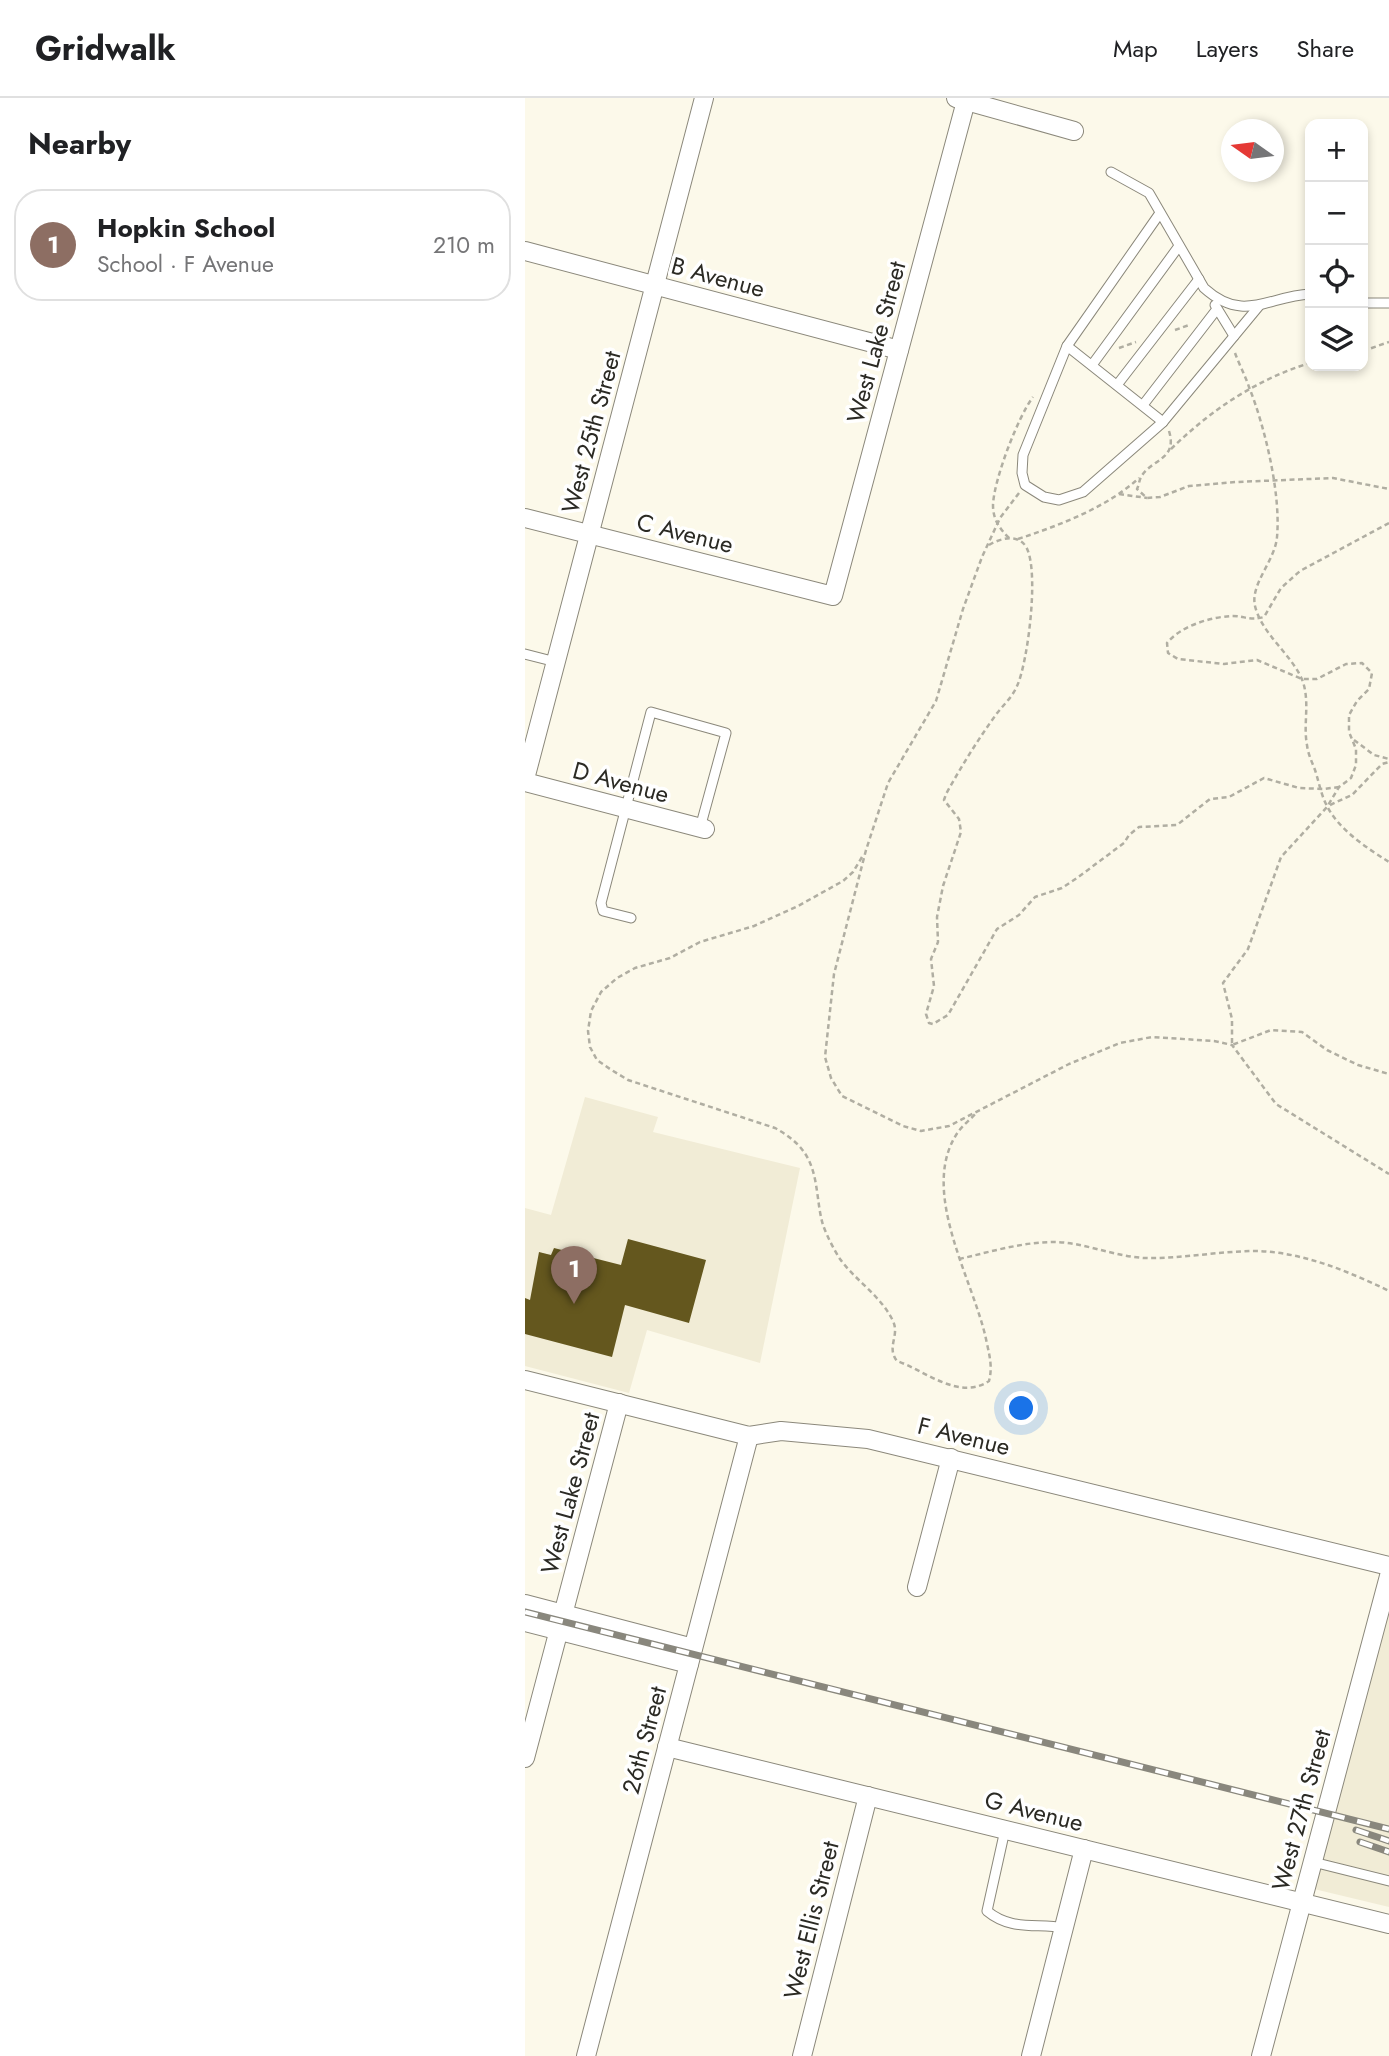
<!DOCTYPE html>
<meta charset="utf-8">
<style>
body{margin:0;font-family:Jost,sans-serif;background:#f2f2f2;color:#202124}
.controls{position:absolute;right:21px;top:21px;display:grid;overflow:hidden;border-radius:14px;box-shadow:0 4px 10px #0003}
.controls button{width:63px;height:63px;display:grid;place-items:center;padding:0;border:0;border-bottom:2px solid #e0e0e0;background:#fff;color:#202124;font:35px sans-serif}
.compass{position:absolute;left:696px;top:21px;width:63px;height:63px;border-radius:50%;background:#fff;box-shadow:0 4px 10px #0003;rotate:284deg}
.you{position:absolute;left:497px;top:1311px;width:24px;height:24px;margin:-18px;border:5px solid #fff;border-radius:50%;background:#1a73e8;box-shadow:0 0 0 10px #1a73e833}
.badge{display:grid;place-items:center;width:46px;height:46px;border-radius:50%;background:#b45309;color:#fff;font-size:23px;font-weight:700}
.pin{position:absolute;translate:-50% -58px;filter:drop-shadow(0 2px 4px #0008)}
.pin::after{content:'';position:absolute;top:37px;width:24px;height:21px;background:inherit;clip-path:polygon(0 0,100% 0,50% 100%)}
.list{margin:0;padding:0;list-style:none}
h2{display:flex;justify-content:space-between;align-items:center;height:91px;margin:0;padding:0 28px;font-size:30px}
h2 small{font-size:23px;font-weight:400;color:#757577}
.list li{display:grid;grid-template-columns:46px 1fr auto;gap:21px;align-items:center;box-sizing:border-box;height:112px;margin:0 14px 14px;padding:0 14px;border:2px solid #e0e0e0;border-radius:28px}
.list b{display:block;font-size:26px;white-space:nowrap}
.list p{margin:0;font-size:23px;white-space:nowrap;color:#757577}
.list em{font-size:23px;font-style:normal;color:#757577}
.icon{flex:none;width:38px;height:38px;fill:none;stroke:currentColor;stroke-width:2;stroke-linecap:round;stroke-linejoin:round}
.map{position:relative;flex:none;width:864px;height:1958px;overflow:hidden}
header{display:flex;align-items:center;gap:42px;box-sizing:border-box;height:98px;padding:0 35px;background:#fff;border-bottom:2px solid #e0e0e0}
header strong{font-size:33px}
nav{display:flex;gap:38px;margin-inline-start:auto;font-size:24px}
main{display:flex}
aside{flex:1;background:#fff}
.map>svg:first-child{display:block}
.built{fill:#f1ecd6}
.building{fill:#64571e}
.lines{fill:none;stroke-linecap:round;stroke-linejoin:round}
.service-casing{stroke:#8b887b;stroke-width:11}
.minor-casing{stroke:#8b887b;stroke-width:20}
.path{stroke:#b0aea2;stroke-width:2.5;stroke-dasharray:5 3.5;stroke-linecap:butt}
.service{stroke:#fff;stroke-width:9}
.minor{stroke:#fff;stroke-width:18}
.rail-casing{stroke:#89877d;stroke-width:7}
.rail{stroke:#fff;stroke-width:4.5;stroke-dasharray:13;stroke-linecap:butt}
.labels{text-anchor:middle;dominant-baseline:central;stroke-width:7;stroke-linejoin:round;paint-order:stroke}
.street-label{font-size:24px;fill:#2b2a24;stroke:#fff}
</style>
<header>
<strong>Gridwalk</strong>
<nav><a>Map</a><a>Layers</a><a>Share</a></nav>
</header>
<main>
<aside>
<h2>Nearby<small></small></h2>
<ul class="list">
<li><span class="badge" style="background:#8d6e63">1</span><div><b>Hopkin School</b><p>School · F Avenue</p></div><em>210 m</em></li>
</ul>
</aside>
<div class="map">
<svg width="864" height="1958" viewBox="0 0 864 1958">
<rect width="100%" height="100%" fill="#fcf9ea"/>
<g class="built">
<polygon points="60,999 133,1019 128,1034 275,1070 235,1265 122,1232 104,1295 0,1268 0,1110 26,1117"/>
<polygon points="864,1505 864,1809 789,1791"/>
</g>
<polygon class="building" points="103,1141 181,1162 164,1225 100,1207 87,1259 0,1236 0,1200 5,1202 14,1154 26,1157 29,1150 96,1167"/>
<g class="lines">
<g class="service-casing">
<g id="service">
<path d="M 586,74 L 624,95 L 679,190 C 719,226 743,198 785,196"/>
<polyline points="635,115 542,248 498,357 497,375 500,387 519,399 534,402 558,394 638,324 734,208"/>
<polyline points="838,205 864,205"/>
<polyline points="690,207 709,238"/>
<polyline points="542,248 638,324"/>
<polyline points="567,267 654,148"/>
<polyline points="592,287 674,181"/>
<polyline points="618,307 692,211"/>
<polyline points="0,556 31,564"/>
<polyline points="106,820 78,813 76,805 126,614 201,635 175,730"/>
<path d="M 480,1732 L 462,1813 C 486,1833 511,1825 539,1830"/>
<polyline points="788,1764 864,1783"/>
</g>
</g>
<g class="minor-casing">
<g id="minor">
<polyline points="431,0 549,33"/>
<polyline points="0,153 374,252"/>
<polyline points="0,420 308,498 441,3"/>
<polyline points="0,681 179,0"/>
<polyline points="0,684 180,731"/>
<polyline points="0,1282 224,1338 256,1333 343,1341 864,1468"/>
<polyline points="392,1489 426,1360"/>
<polyline points="0,1506 168,1550"/>
<polyline points="0,1524 164,1566"/>
<polyline points="142,1649 864,1826"/>
<polyline points="0,1660 94,1305"/>
<polyline points="61,1958 224,1338"/>
<polyline points="277,1958 343,1698"/>
<polyline points="506,1958 559,1751"/>
<polyline points="736,1958 864,1478"/>
</g>
</g>
<g class="path">
<polyline points="650,232 664,227"/>
<polyline points="594,250 611,244"/>
<polyline points="838,253 864,244"/>
<path d="M 710,255 C 714,266 720,277 724,289 C 740,329 756,396 752,439 C 750,463 725,486 730,508 C 737,537 768,557 778,584 C 785,606 778,626 782,647 C 783,656 787,664 790,672 C 794,684 796,697 802,708 C 814,732 842,750 864,764"/>
<path d="M 644,333 C 653,362 626,361 616,379 C 614,383 614,387 612,391 L 622,400 L 635,399 L 664,388 L 711,384 L 808,380 L 864,391"/>
<path d="M 646,351 C 686,312 732,281 785,265"/>
<polyline points="494,395 475,420 457,459 438,511 411,603 363,685 341,752 309,876 300,959 306,980 317,998 378,1028 396,1033 424,1028 544,966 595,945 627,939 689,943 707,947 751,1006 864,1076"/>
<polyline points="594,396 622,400"/>
<path d="M 864,425 L 775,473 L 756,490 L 739,519 C 725,523 720,518 707,518 C 685,519 656,528 642,545 L 643,555 L 653,561 L 699,566 L 732,562 L 777,581 L 792,581 L 821,566 L 837,565 L 847,575 L 844,591 L 832,603 L 824,617 L 824,634 L 831,651 L 831,667 L 826,680 L 814,689 L 802,709 L 756,759 L 723,851 L 698,885 L 707,921 L 707,947 L 746,932 L 777,934 L 802,952 L 833,967 L 864,976"/>
<path d="M 484,440 C 474,430 468,421 468,407 C 469,381 493,319 508,299"/>
<path d="M 493,441 C 535,427 581,410 614,380"/>
<path d="M 464,447 C 474,441 490,436 499,446 C 516,464 503,565 492,588 C 487,600 477,608 470,618 C 452,643 436,669 421,696 L 419,702 L 434,721 L 436,734 L 418,788 L 412,819 L 413,844 L 406,861 L 409,888 L 401,916 L 404,925 L 408,926 L 423,917 L 472,831 L 494,817 L 510,799 L 537,790 L 552,780 L 599,745 L 604,737 L 614,729 L 652,727 L 685,701 L 704,699 L 739,680 L 774,690 L 799,691 L 814,689"/>
<polyline points="829,642 849,657 864,661"/>
<polyline points="805,707 827,697 857,666 864,664"/>
<path d="M 337,759 L 328,774 L 318,783 L 273,808 L 229,828 L 175,844 L 145,860 L 110,870 L 92,880 L 76,894 L 66,913 L 63,933 L 65,949 L 72,962 L 85,971 L 103,982 L 250,1030 C 261,1036 272,1044 279,1054 C 294,1075 291,1104 298,1127 C 302,1138 309,1152 315,1161 C 331,1183 356,1198 368,1223 C 375,1238 361,1249 372,1263 C 401,1273 434,1303 464,1283 C 468,1268 464,1256 461,1241 C 448,1181 393,1092 433,1034 C 438,1027 446,1021 452,1014"/>
<path d="M 434,1161 C 465,1154 497,1144 529,1144 C 557,1144 588,1158 619,1160 C 656,1161 694,1153 731,1153 C 777,1154 823,1173 864,1193"/>
</g>
<use href="#service" class="service"/>
<use href="#minor" class="minor"/>
<g class="rail-casing">
<g id="rail">
<polyline points="0,1514 864,1731"/>
<polyline points="831,1732 864,1743"/>
<polyline points="835,1744 864,1754"/>
</g>
</g>
<use href="#rail" class="rail"/>
</g>
<g class="labels">
<g class="street-label">
<text transform="translate(193 179) rotate(15)">B Avenue</text>
<text transform="translate(351 244) rotate(-75)">West Lake Street</text>
<text transform="translate(66 334) rotate(-75)">West 25th Street</text>
<text transform="translate(160 435) rotate(14)">C Avenue</text>
<text transform="translate(96 684) rotate(15)">D Avenue</text>
<text transform="translate(439 1338) rotate(14)">F Avenue</text>
<text transform="translate(45 1395) rotate(-75)">West Lake Street</text>
<text transform="translate(119 1642) rotate(-75)">26th Street</text>
<text transform="translate(776 1712) rotate(-75)">West 27th Street</text>
<text transform="translate(509 1713) rotate(14)">G Avenue</text>
<text transform="translate(286 1822) rotate(-76)">West Ellis Street</text>
</g>
</g>
</svg>
<div class="controls">
<button>+</button>
<button>−</button>
<button><svg class="icon" aria-label="locate" viewBox="0 0 24 24"><circle cx="12" cy="12" r="6"/><path d="M12 2v4M12 18v4M2 12h4M18 12h4"/></svg></button>
<button><svg class="icon" aria-label="layers" viewBox="0 0 24 24"><path d="M12 4l9 5-9 5-9-5zM3 14l9 5 9-5"/></svg></button>
</div>
<svg class="compass" viewBox="-18 -18 36 36"><path d="M0-13l5 13h-10z" fill="#e53935"/><path d="M0 13l5-13h-10z" fill="#757577"/></svg>
<div class="you"></div>
<div class="pin badge" style="left:49px;top:1206px;background:#8d6e63">1</div>
</div>
</main>
